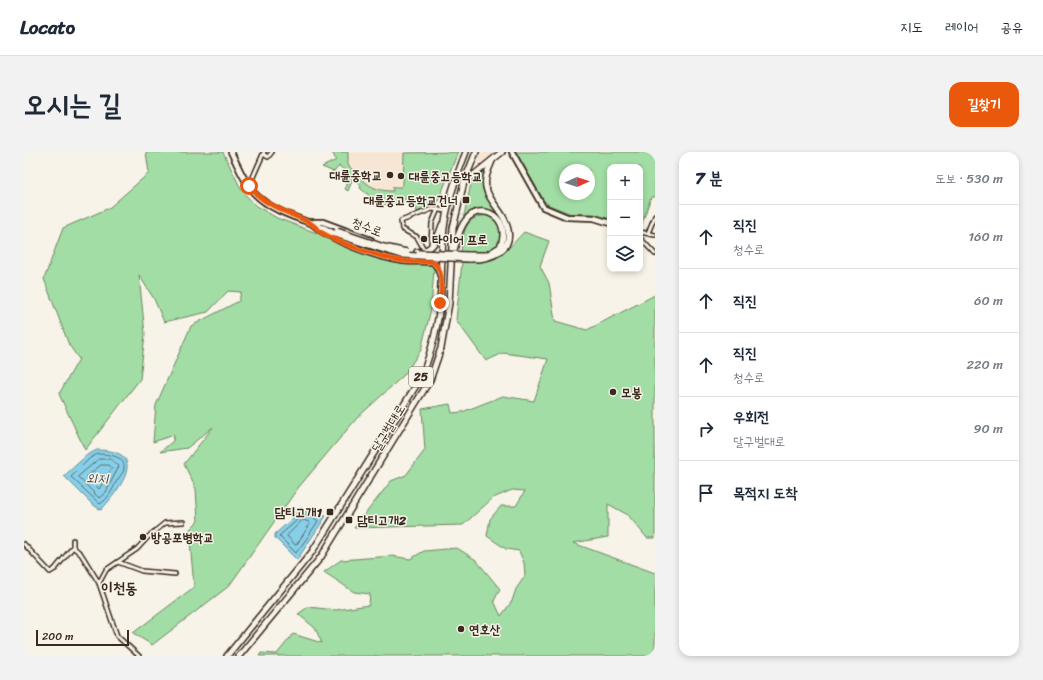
<!DOCTYPE html>
<html lang="ko">
<meta charset="utf-8">
<style>
body{margin:0;font-family:Sriracha,"Poor Story",sans-serif;background:#f2f2f3;color:#1f2937}
.controls{position:absolute;right:12px;top:12px;display:grid;overflow:hidden;border-radius:8px;box-shadow:0 2px 6px #0003}
.controls button{width:36px;height:36px;display:grid;place-items:center;padding:0;border:0;border-bottom:1px solid #e0e1e3;background:#fff;color:#1f2937;font:20px sans-serif}
.compass{position:absolute;left:535px;top:12px;width:36px;height:36px;border-radius:50%;background:#fff;box-shadow:0 2px 6px #0003;rotate:87deg}
.scale{position:absolute;left:12px;bottom:10px;width:93px;box-sizing:border-box;padding-left:4px;border:2px solid #3b2a1e;border-top:0;font-size:11px;line-height:14px;white-space:nowrap;color:#3b2a1e;-webkit-text-stroke:3px #f7f3e8;paint-order:stroke}
.stop{position:absolute;width:12px;height:12px;margin:-9px;border:3px solid #ea580c;border-radius:50%;background:#fff}
.stop.end{background:#ea580c;border-color:#fff;box-shadow:0 1px 4px #0008}
.list{margin:0;padding:0;list-style:none}
h2{display:flex;justify-content:space-between;align-items:center;height:52px;margin:0;padding:0 16px;font-size:17px}
h2 small{font-size:13px;font-weight:400;color:#747a83}
.list li{display:grid;grid-template-columns:26px 1fr auto;gap:12px;align-items:center;box-sizing:border-box;height:64px;padding:0 16px;border-top:1px solid #e0e1e3}
.list b{display:block;font-size:15px;white-space:nowrap}
.list p{margin:0;font-size:13px;white-space:nowrap;color:#747a83}
.list em{font-size:13px;font-style:normal;color:#747a83}
.icon{flex:none;width:22px;height:22px;fill:none;stroke:currentColor;stroke-width:2;stroke-linecap:round;stroke-linejoin:round}
.map{position:relative;flex:none;width:631px;height:504px;overflow:hidden;border-radius:12px}
header{display:flex;align-items:center;gap:24px;box-sizing:border-box;height:56px;padding:0 20px;background:#fff;border-bottom:1px solid #e0e1e3}
header strong{font-size:19px}
nav{display:flex;gap:22px;margin-inline-start:auto;font-size:14px}
.intro{display:flex;align-items:center;justify-content:space-between;box-sizing:border-box;height:96px;padding:0 24px}
h1{margin:0;font-size:28px}
.button{padding:10px 18px;border-radius:12px;background:#ea580c;color:#fff;font-size:14px;font-weight:700}
main{display:flex;gap:24px;padding:0 24px}
aside{flex:1;background:#fff;border-radius:12px;box-shadow:0 2px 6px #0003}
.map>svg:first-child{display:block}
.built{fill:#f8e6d5}
.green{fill:#a1dda4;stroke:#6e8461;fill-rule:evenodd}
.water{fill:#87cfe9;stroke:#698d98}
.lines{fill:none;stroke-linecap:round;stroke-linejoin:round}
.shore{stroke:#596c6f;stroke-width:1}
.street-casing{stroke:#3b2a1e;stroke-width:6}
.secondary-casing{stroke:#3b2a1e;stroke-width:8}
.primary-casing{stroke:#3b2a1e;stroke-width:8}
.street{stroke:#f7f3e8;stroke-width:3}
.secondary{stroke:#f7f3e8;stroke-width:4.5}
.primary{stroke:#f7f3e8;stroke-width:5}
.primary-bridge-casing{stroke:#3b2a1e;stroke-width:8;stroke-linecap:butt}
.primary-bridge{stroke:#f7f3e8;stroke-width:5}
.route{stroke:#ea580c;stroke-width:5}
.poi-dot{fill:#3b2a1e;stroke:#f7f3e8;stroke-width:1.5}
.labels{text-anchor:middle;dominant-baseline:central;stroke-width:3;stroke-linejoin:round;paint-order:stroke}
.shield{fill:#f7f3e8;stroke:#73665b;stroke-width:1}
.shield-label{font-size:12px;font-weight:bold;fill:#3b2a1e}
.poi-label{font-size:13px;font-weight:bold;fill:#3b2a1e;stroke:#f7f3e8;text-anchor:start}
.street-label{font-size:13px;fill:#3b2a1e;stroke:#f7f3e8}
.water-label{font-size:14px;font-style:italic;fill:#4e5351;stroke:#f7f3e8}
.quarter-label{font-size:15px;font-weight:bold;fill:#3b2a1e;stroke:#f7f3e8}
</style>
<header>
<strong>Locato</strong>
<nav><a>지도</a><a>레이어</a><a>공유</a></nav>
</header>
<div class="intro"><h1>오시는 길</h1><a class="button">길찾기</a></div>
<main>
<div class="map">
<svg width="631" height="504" viewBox="0 0 631 504">
<rect width="100%" height="100%" fill="#f7f3e8"/>
<filter id="ink" filterUnits="userSpaceOnUse"><feTurbulence type="fractalNoise" baseFrequency=".025" numOctaves="2"/><feDisplacementMap in="SourceGraphic" scale="8" xChannelSelector="R" yChannelSelector="G"/><feConvolveMatrix kernelMatrix="1 2 1 2 8 2 1 2 1" color-interpolation-filters="sRGB"/></filter>
<g filter="url(#ink)">
<g class="built">
<polygon points="316,0 434,0 415,48 354,41 330,26"/>
<polygon points="457,0 473,0 452,19 451,18"/>
</g>
<g class="green">
<polygon points="122,0 199,0 218,39 231,53 253,66 364,108 409,111 410,117 407,157 397,198 380,223 333,266 274,336 205,434 128,493 109,481 170,435 165,378 174,369 172,337 160,312 189,275 163,296 136,300 149,289 150,283 129,290 132,253 167,174 215,149 217,140 204,139 184,160 140,170 130,147 115,123 121,182 116,227 61,298 35,242 55,207 45,193 20,127 39,76 85,56 125,21"/>
<path d="M 308,0 L 324,0 L 324,13 C 339,28 345,39 369,39 L 369,35 L 377,35 L 379,32 L 380,1 L 434,0 L 413,52 L 393,60 L 390,45 L 368,52 L 350,53 L 349,47 L 336,36 L 337,33 L 329,26 L 324,39 L 321,37 L 324,30 L 323,20 L 315,14 L 310,20 L 298,15 L 312,8 Z"/>
<path d="M 492,0 L 631,0 L 631,45 L 627,45 L 616,77 L 616,15 L 586,15 L 586,67 L 570,62 L 547,62 L 525,53 L 520,49 ZM 541,18 L 565,18 L 565,42 L 541,42 Z"/>
<path d="M 463,17 L 460,27 L 476,63 C 462,57 450,56 439,68 L 448,27 Z"/>
<path d="M 464,63 C 466,65 470,66 472,68 C 483,77 478,95 465,99 C 456,103 446,101 437,100 C 440,80 439,65 464,63 Z"/>
<path d="M 500,80 L 525,89 L 516,114 L 525,131 L 531,169 L 563,178 L 631,143 L 631,386 L 623,386 L 604,363 L 584,352 L 584,385 L 549,391 L 631,421 L 631,504 L 235,504 L 237,501 L 253,502 L 269,482 L 298,491 L 291,476 L 274,462 L 284,455 L 312,458 L 345,453 L 346,442 L 330,440 L 300,420 L 317,408 L 368,404 L 386,407 L 400,399 L 433,396 L 452,408 L 476,437 L 470,449 L 477,464 L 488,449 L 492,437 L 501,424 L 500,411 L 495,399 L 482,397 L 463,384 L 466,367 L 477,354 L 492,354 L 501,339 L 488,338 L 469,346 L 439,373 L 330,376 L 367,329 L 382,323 L 401,298 L 398,257 L 426,252 L 428,261 L 438,260 L 479,244 L 510,249 L 524,207 L 479,201 L 462,209 L 432,168 L 438,110 C 474,112 476,105 500,80 Z"/>
</g>
<g class="water">
<path d="M 73,298 C 126,298 97,336 77,358 L 68,352 L 40,324 L 63,303 Z"/>
<polygon points="276,356 285,360 302,364 273,408 251,386 251,382 268,367"/>
</g>
<g class="lines">
<g class="shore">
<path d="M 74,302 C 84,302 105,304 99,320 C 97,323 94,327 92,330 C 88,339 84,347 76,352 L 47,325 L 65,307 Z"/>
<polygon points="75,307 87,307 95,314 82,340 75,346 54,325"/>
<polygon points="77,313 85,313 88,316 75,337 63,325"/>
<polygon points="277,362 292,367 294,369 283,386 272,401 255,384 271,370"/>
<polygon points="279,368 285,370 286,372 273,392 271,393 263,384"/>
</g>
<g class="street-casing">
<g id="street">
<polyline points="239,2 244,5 248,0"/>
<polyline points="225,34 240,0"/>
<polyline points="616,80 631,83"/>
<polyline points="624,81 631,64"/>
<polyline points="616,86 631,102"/>
<polyline points="407,94 408,71 414,57"/>
<polyline points="401,99 393,85 378,77 377,69 408,57 423,59"/>
<polyline points="49,388 49,395 57,402 75,431 93,484 115,504"/>
<polyline points="0,392 26,420 31,417 49,395"/>
<polyline points="94,410 118,419 151,422"/>
<polyline points="75,431 82,418 113,397 124,385 141,371 159,370"/>
</g>
</g>
<g class="secondary-casing">
<g id="secondary">
<path d="M 207,0 C 214,14 220,30 230,41 C 248,60 277,67 300,76"/>
<polyline points="488,0 519,55 543,65 570,66 586,71"/>
<path d="M 286,70 C 307,89 351,105 379,109 C 389,110 399,109 409,110 L 414,116 L 416,123"/>
<polyline points="290,70 299,70 347,88"/>
</g>
</g>
<g class="primary-casing">
<g id="primary">
<polyline points="441,30 478,0"/>
<polyline points="300,76 311,82"/>
<path d="M 430,98 C 433,88 435,76 442,68 C 458,48 489,67 476,95 L 463,103 L 444,103"/>
<path d="M 393,100 C 409,99 413,88 418,73"/>
<path d="M 444,107 C 466,108 493,99 482,71 C 478,59 467,51 463,39 C 459,28 464,19 468,9"/>
<path d="M 203,504 L 288,400 L 398,224 C 407,200 414,175 416,150 C 418,125 417,101 420,76 C 423,50 432,25 442,0"/>
<polyline points="215,504 297,405 406,228 417,196 425,151 429,76 440,30 452,0"/>
</g>
</g>
<use href="#street" class="street"/>
<use href="#secondary" class="secondary"/>
<use href="#primary" class="primary"/>
<g class="primary-bridge-casing">
<g id="primary-bridge">
<polyline points="313,79 360,95 383,100"/>
<polyline points="311,82 377,103 444,107"/>
<polyline points="395,101 444,103"/>
</g>
</g>
<use href="#primary-bridge" class="primary-bridge"/>
</g>
</g>
<g class="lines" filter="url(#ink)">
<path class="route" d="M 225,34 C 241,54 262,59 284,70 C 290,72 293,78 298,81 C 317,92 358,106 379,109 C 389,110 399,109 409,110 C 421,119 417,138 416,151"/>
</g>
<g class="poi-dot">
<circle cx="366" cy="23" r="4"/>
<circle cx="377" cy="24" r="4"/>
<rect x="438" y="44" width="8" height="8" rx="2"/>
<circle cx="400" cy="87" r="4"/>
<circle cx="589" cy="240" r="4"/>
<rect x="302" y="356" width="8" height="8" rx="2"/>
<rect x="321" y="364" width="8" height="8" rx="2"/>
<circle cx="119" cy="385" r="4"/>
<circle cx="437" cy="477" r="4"/>
</g>
<g class="labels">
<rect class="shield" x="385" y="215" width="24" height="20" rx="3"/>
<g class="shield-label">
<text x="397" y="225">25</text>
</g>
<g class="poi-label">
<text x="358" y="23" text-anchor="end">대륜중학교</text>
<text x="385" y="24">대륜중고등학교</text>
<text x="434" y="48" text-anchor="end">대륜중고등학교건너</text>
<text x="408" y="87">타이어 프로</text>
<text x="597" y="240">모봉</text>
<text x="298" y="360" text-anchor="end">담티고개1</text>
<text x="333" y="368">담티고개2</text>
<text x="127" y="385">방공포병학교</text>
<text x="445" y="477">연호산</text>
</g>
<g class="street-label">
<text transform="translate(343 75) rotate(21)">청수로</text>
<text transform="translate(364 276) rotate(-59)">달구벌대로</text>
</g>
<g class="water-label">
<text x="73" y="326">외지</text>
</g>
<g class="quarter-label">
<text x="95" y="436">이천동</text>
</g>
</g>
</svg>
<div class="controls">
<button>+</button>
<button>−</button>
<button><svg class="icon" aria-label="layers" viewBox="0 0 24 24"><path d="M12 4l9 5-9 5-9-5zM3 14l9 5 9-5"/></svg></button>
</div>
<svg class="compass" viewBox="-18 -18 36 36"><path d="M0-13l5 13h-10z" fill="#e53935"/><path d="M0 13l5-13h-10z" fill="#747a83"/></svg>
<div class="scale">200 m</div>
<div class="stop" style="left:225px;top:34px"></div>
<div class="stop end" style="left:416px;top:151px"></div>
</div>
<aside>
<h2>7 분<small>도보 · 530 m</small></h2>
<ul class="list">
<li><svg class="icon" aria-label="ahead" viewBox="0 0 24 24"><path d="M12 20V5M6 11l6-6 6 6"/></svg><div><b>직진</b><p>청수로</p></div><em>160 m</em></li>
<li><svg class="icon" aria-label="ahead" viewBox="0 0 24 24"><path d="M12 20V5M6 11l6-6 6 6"/></svg><div><b>직진</b></div><em>60 m</em></li>
<li><svg class="icon" aria-label="ahead" viewBox="0 0 24 24"><path d="M12 20V5M6 11l6-6 6 6"/></svg><div><b>직진</b><p>청수로</p></div><em>220 m</em></li>
<li><svg class="icon" aria-label="right" viewBox="0 0 24 24"><path d="M7 20v-9h11M14 6l5 5-5 5"/></svg><div><b>우회전</b><p>달구벌대로</p></div><em>90 m</em></li>
<li><svg class="icon" aria-label="arrive" viewBox="0 0 24 24"><path d="M6 21V4h12l-3 4 3 4H6"/></svg><div><b>목적지 도착</b></div></li>
</ul>
</aside>
</main>
